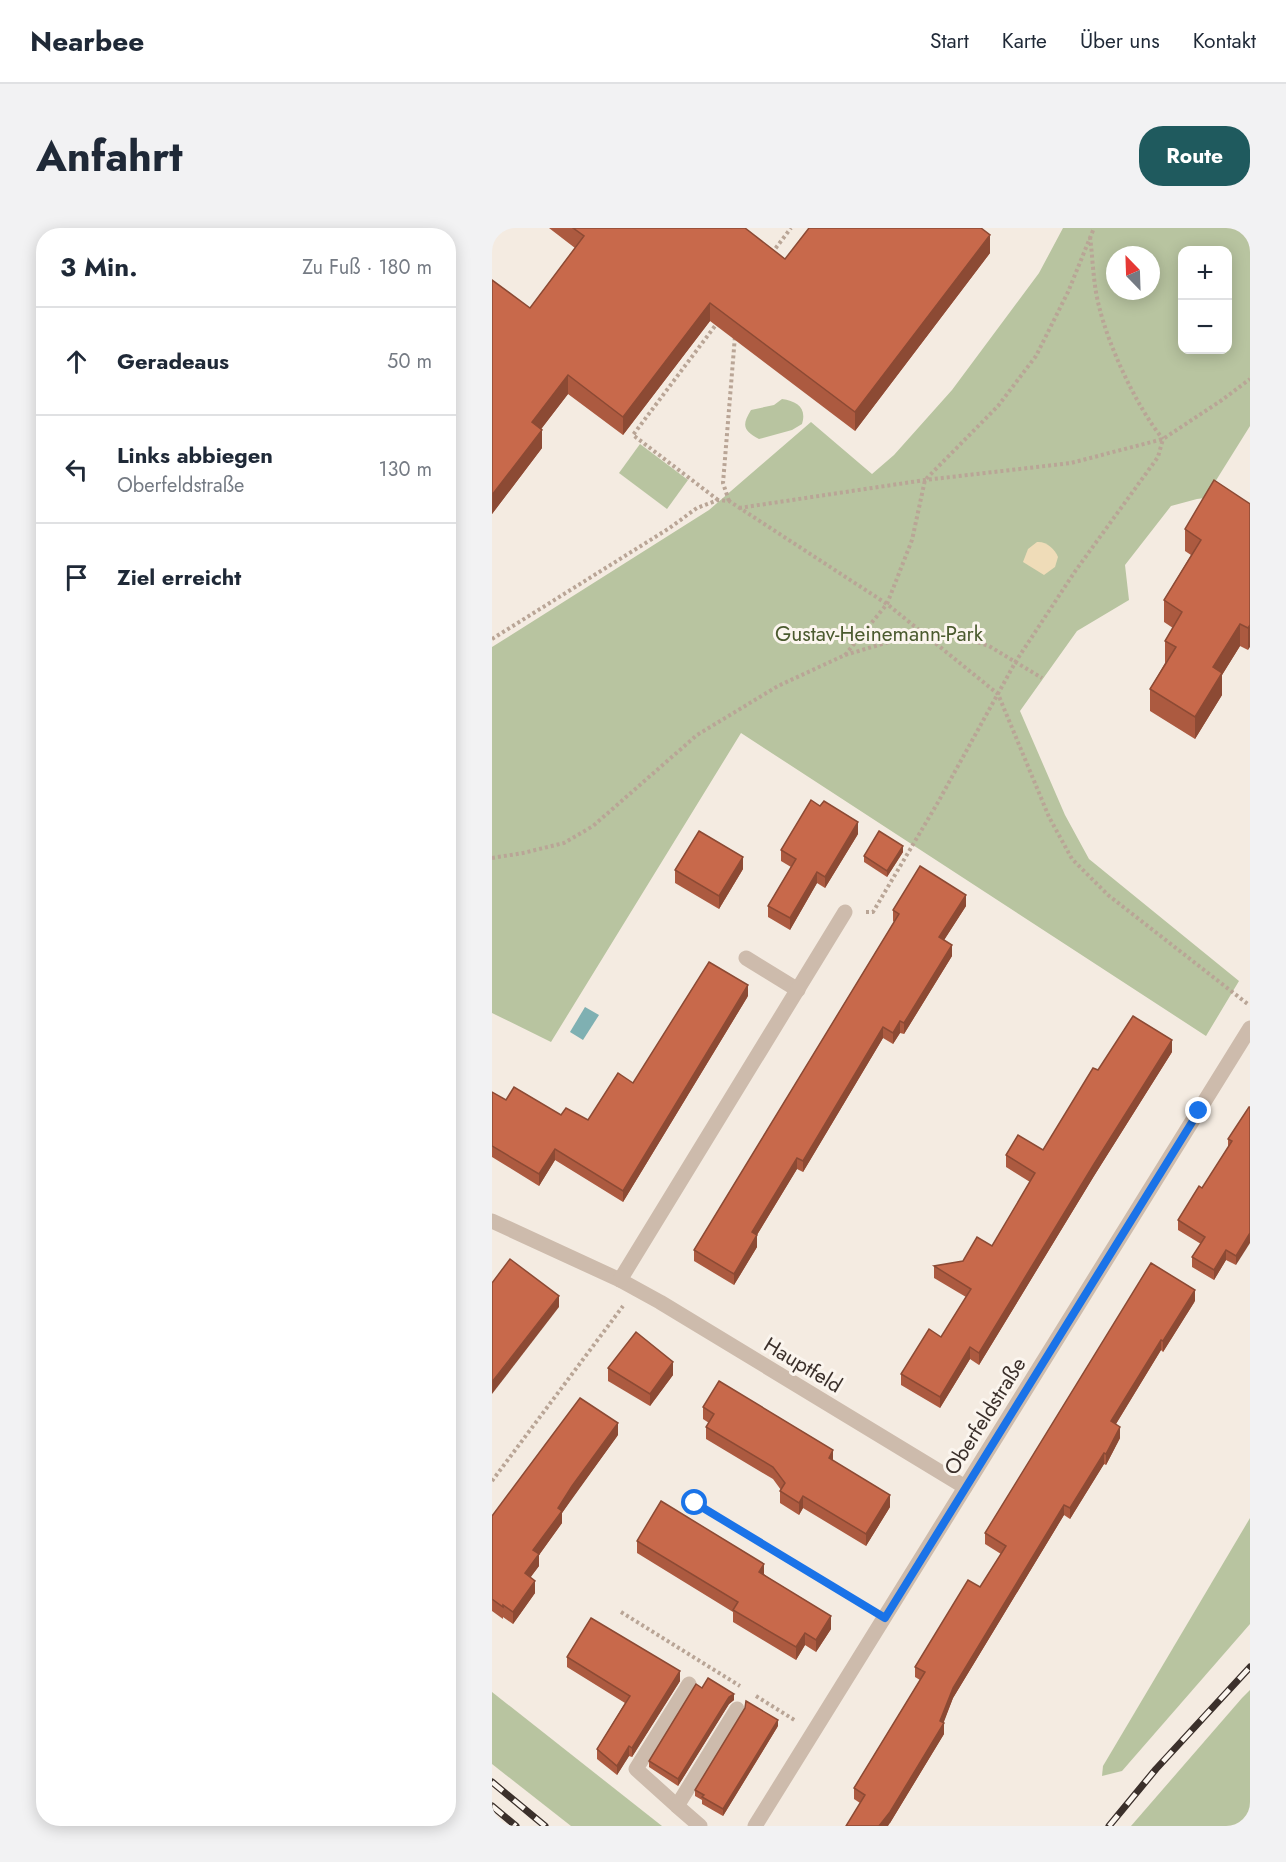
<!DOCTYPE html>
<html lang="de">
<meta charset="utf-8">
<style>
body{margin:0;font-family:Jost,sans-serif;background:#f2f2f3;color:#1f2937}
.controls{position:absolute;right:18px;top:18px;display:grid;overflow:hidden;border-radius:12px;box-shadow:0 3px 15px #0003}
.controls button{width:54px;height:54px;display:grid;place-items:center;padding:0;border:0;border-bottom:2px solid #e0e1e3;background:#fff;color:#1f2937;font:30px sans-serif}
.compass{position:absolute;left:614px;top:18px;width:54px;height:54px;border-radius:50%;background:#fff;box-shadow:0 3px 15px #0003;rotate:337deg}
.stop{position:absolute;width:18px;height:18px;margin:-14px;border:4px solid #1a73e8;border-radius:50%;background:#fff}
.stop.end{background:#1a73e8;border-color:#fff;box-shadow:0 2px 6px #0008}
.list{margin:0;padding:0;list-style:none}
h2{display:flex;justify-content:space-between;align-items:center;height:78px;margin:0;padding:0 24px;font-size:26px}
h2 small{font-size:20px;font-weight:400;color:#747a83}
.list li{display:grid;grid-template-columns:39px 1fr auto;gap:18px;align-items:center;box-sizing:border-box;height:108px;padding:0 24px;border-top:2px solid #e0e1e3}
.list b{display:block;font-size:22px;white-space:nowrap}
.list p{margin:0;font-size:20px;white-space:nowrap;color:#747a83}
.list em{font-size:20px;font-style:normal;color:#747a83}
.icon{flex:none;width:33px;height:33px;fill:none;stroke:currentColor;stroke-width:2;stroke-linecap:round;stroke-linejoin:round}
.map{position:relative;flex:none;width:758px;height:1598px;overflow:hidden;border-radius:24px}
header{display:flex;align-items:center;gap:36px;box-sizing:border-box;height:84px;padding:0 30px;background:#fff;border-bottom:2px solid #e0e1e3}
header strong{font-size:28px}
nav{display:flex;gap:33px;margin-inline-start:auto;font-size:21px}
.intro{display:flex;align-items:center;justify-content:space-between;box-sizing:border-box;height:144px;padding:0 36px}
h1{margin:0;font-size:42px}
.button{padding:15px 27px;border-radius:24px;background:#1f5a5e;color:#fff;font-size:21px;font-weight:700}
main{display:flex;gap:36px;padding:0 36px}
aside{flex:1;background:#fff;border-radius:24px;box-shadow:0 3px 15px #0003}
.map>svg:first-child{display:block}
.green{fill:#b8c4a0;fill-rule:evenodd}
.sand{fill:#efdcb8}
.water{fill:#7fb0b2}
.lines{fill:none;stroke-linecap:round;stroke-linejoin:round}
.path{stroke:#b9a596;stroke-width:4;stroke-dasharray:3 3;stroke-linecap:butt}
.lane{stroke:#cdbbac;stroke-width:15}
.street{stroke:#cdbbac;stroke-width:15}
.rail-casing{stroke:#3b302b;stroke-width:7}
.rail{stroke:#fbf5ee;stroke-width:4.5;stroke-dasharray:14;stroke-linecap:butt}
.wall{fill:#ac5a40}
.shaded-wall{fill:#8c4a34}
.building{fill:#c8694b;stroke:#8c4a34;stroke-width:1.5}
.route{stroke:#1a73e8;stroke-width:8}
.labels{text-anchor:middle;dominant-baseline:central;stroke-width:6;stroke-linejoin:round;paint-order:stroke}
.park-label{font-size:21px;fill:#4a5a2e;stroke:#fbf5ee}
.street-label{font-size:21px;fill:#3b302b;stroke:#fbf5ee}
</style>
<header>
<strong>Nearbee</strong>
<nav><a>Start</a><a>Karte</a><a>Über uns</a><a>Kontakt</a></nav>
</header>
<div class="intro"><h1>Anfahrt</h1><a class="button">Route</a></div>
<main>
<aside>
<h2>3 Min.<small>Zu Fuß · 180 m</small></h2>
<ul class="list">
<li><svg class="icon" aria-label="ahead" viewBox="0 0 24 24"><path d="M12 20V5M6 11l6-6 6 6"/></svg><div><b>Geradeaus</b></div><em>50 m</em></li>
<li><svg class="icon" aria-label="left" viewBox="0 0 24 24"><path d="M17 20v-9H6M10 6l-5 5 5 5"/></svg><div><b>Links abbiegen</b><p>Oberfeldstraße</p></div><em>130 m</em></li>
<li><svg class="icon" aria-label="arrive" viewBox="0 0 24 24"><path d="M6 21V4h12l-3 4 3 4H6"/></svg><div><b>Ziel erreicht</b></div></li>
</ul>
</aside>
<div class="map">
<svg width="758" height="1598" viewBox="0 0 758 1598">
<rect width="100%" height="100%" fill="#f4ebe1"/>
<g class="green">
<path d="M 571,0 L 758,0 L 758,198 L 713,270 L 705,271 L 679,278 L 633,337 L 637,372 L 585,403 L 528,483 L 573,587 L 597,631 L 747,753 L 714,808 L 249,505 L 59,814 L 0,785 L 0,419 L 217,282 L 319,194 L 380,246 L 402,227 L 460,162 L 547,45 ZM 690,22 L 736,22 L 736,122 L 690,122 ZM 623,27 L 659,27 L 659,63 L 623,63 Z"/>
<path d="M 290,171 C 305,173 315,180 310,196 L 300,202 L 267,211 C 252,203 249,198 259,182 L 282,177 Z"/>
<polygon points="148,216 196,252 175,281 127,245"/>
<polygon points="758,1290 758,1396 630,1543 610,1548 611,1538"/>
<polygon points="758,1462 758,1598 639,1598 750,1470"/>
<polygon points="0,1464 170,1598 79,1598 0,1536"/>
</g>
<path class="sand" d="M 545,314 C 554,313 563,321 566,329 L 563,339 L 552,347 L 531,334 L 536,321 Z"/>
<polygon class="water" points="93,779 107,787 91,812 78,804"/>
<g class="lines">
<g class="path">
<path d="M 598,9 C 601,31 601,56 607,78 C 616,117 645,180 671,211"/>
<polyline points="280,25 299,0"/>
<polyline points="226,272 141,207 226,94"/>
<polyline points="237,273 231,255 243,108"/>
<polyline points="247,280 433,252 579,235 671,211 730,172 758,151"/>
<polyline points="0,411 176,301 205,280 226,272 237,273 395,376 506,466 557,589 580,631 616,667 757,777"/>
<polyline points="353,427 395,376 420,312 433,252 506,178 544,128 576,64 602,0"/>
<polyline points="0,630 31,625 72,615 101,598 205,507 286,458 353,427 431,404 449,403 497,418 550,450"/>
<polyline points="374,684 381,684 445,576 524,433 584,342 666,229 671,211"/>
<polyline points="0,1253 131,1078"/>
<polyline points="203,1275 374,1379"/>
<polyline points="129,1384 248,1458"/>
<polyline points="264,1468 304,1493"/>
</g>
<g class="lane">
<polyline points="185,1578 144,1541 197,1456"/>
<polyline points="208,1598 185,1578 245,1481"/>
</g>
<g class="street">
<polyline points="254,730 306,762"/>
<polyline points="0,993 128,1052 168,1074 473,1259"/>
<polyline points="128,1052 353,684"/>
<polyline points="263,1598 758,800"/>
</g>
<g class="rail-casing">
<g id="rail">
<polyline points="0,1554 53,1598"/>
<polyline points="0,1578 24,1598"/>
<polyline points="617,1598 664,1541 758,1439"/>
</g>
</g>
<use href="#rail" class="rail"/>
</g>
<g class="wall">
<polygon points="57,0 182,0 293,31 498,25 363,203 218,93 131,207 76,166 49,201 50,220 0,286 0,52 38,80 83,20"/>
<polygon points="758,276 756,422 748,418 730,447 730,467 703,511 658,483 658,461 673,435 673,413 681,400 672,394 672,372 699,327 693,323 693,301"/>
<polygon points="366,606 333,660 325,655 298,702 276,689 276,678 299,639 289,633 289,622"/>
<polygon points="411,624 395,649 372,634 372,628"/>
<polygon points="251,641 227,681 183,655 183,642"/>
<polygon points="474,678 452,712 460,728 412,806 408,805 401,816 391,810 311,944 305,941 265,1007 265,1019 242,1057 202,1033 202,1022 402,694 401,693 401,682"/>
<polygon points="256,768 131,974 63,932 47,958 0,929 0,864 14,872 69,887 96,892 141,855"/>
<polygon points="680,824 602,948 487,1137 478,1131 448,1180 409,1157 409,1146 449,1109 474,1069 442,1050 442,1038 471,1033 500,1018 538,954 514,939 514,927 551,922 606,842"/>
<polygon points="758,879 744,1037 734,1032 722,1052 700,1039 700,1029 709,1016 686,1002 686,992 710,960 736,919 736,911"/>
<polygon points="703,1073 671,1124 669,1122 624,1196 628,1210 614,1237 612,1236 578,1291 572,1287 461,1470 451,1495 452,1506 398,1595 362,1571 362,1560 428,1452 423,1449 423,1439 488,1359 509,1326 493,1316 493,1305"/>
<polygon points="116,1140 181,1147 158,1178 116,1153"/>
<polygon points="211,1179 341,1233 398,1279 374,1318 311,1280 307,1287 288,1275 288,1263 289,1262 281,1251 214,1211 214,1199 217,1195 211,1191"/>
<polygon points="126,1207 80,1270 70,1285 70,1295 47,1327 47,1338 38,1349 43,1365 21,1396 11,1389 11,1391 0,1383 0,1288"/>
<polygon points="145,1313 272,1346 339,1401 324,1424 313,1417 304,1432 241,1394 241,1384 145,1325"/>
<polygon points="75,1429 188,1453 140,1529 137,1528 125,1547 105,1531 105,1521 133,1475 75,1439"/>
<polygon points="210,1460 242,1472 237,1476 186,1558 157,1539 157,1533"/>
<polygon points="286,1498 231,1588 210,1576 210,1572 203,1568 203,1562"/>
</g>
<g class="shaded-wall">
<polygon points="498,7 498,25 363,203 363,184"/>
<polygon points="218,75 218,93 131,207 131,189"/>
<polygon points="76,147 76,166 40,213 40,194"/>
<polygon points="50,202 50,220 0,286 0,267"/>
<polygon points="748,396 748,418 730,447 730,467 703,511 703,489 721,439"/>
<polygon points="758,397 758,419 756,422 756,400"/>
<polygon points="366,594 366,606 333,660 333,649"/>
<polygon points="411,618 411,624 395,649 395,643"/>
<polygon points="251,629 251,641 227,681 227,668"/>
<polygon points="325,644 325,655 298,702 298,690"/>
<polygon points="474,667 474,678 447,720 447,709"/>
<polygon points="460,717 460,728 412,806 412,795"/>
<polygon points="256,757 256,768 131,974 131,963"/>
<polygon points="408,793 408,805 401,816 401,805"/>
<polygon points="391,799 391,810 311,944 311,933"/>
<polygon points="680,812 680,824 602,948 487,1137 487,1125 602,936"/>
<polygon points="63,921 63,932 47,958 47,946"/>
<polygon points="305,930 305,941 260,1015 260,1004"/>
<polygon points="758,1005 758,1015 744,1037 744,1028"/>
<polygon points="265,1007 265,1019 242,1057 242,1046"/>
<polygon points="734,1022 734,1032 722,1052 722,1042"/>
<polygon points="703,1062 703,1073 671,1124 671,1113"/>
<polygon points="67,1068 67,1079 0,1166 0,1154"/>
<polygon points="669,1112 669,1122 619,1204 619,1193"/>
<polygon points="478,1119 478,1131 448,1180 448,1169"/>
<polygon points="181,1134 181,1147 158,1178 158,1166"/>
<polygon points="126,1195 126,1207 70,1285 70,1295 47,1327 47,1338 33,1357 33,1345 41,1322 66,1280 80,1258"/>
<polygon points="628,1199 628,1210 614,1237 614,1226"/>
<polygon points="341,1222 341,1234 337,1230"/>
<polygon points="612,1225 612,1236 578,1291 578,1280"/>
<polygon points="398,1267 398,1279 374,1318 374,1306"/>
<polygon points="311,1268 311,1280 307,1287 307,1275"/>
<polygon points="572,1277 572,1287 461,1470 450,1499 452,1495 452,1506 398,1595 396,1598 387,1598 448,1493 461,1460"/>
<polygon points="272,1336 272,1348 267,1344"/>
<polygon points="43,1353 43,1365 21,1396 21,1384"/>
<polygon points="339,1388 339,1401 324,1424 324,1412"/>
<polygon points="313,1405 313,1417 304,1432 304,1419"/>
<polygon points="188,1443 188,1453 140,1529 140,1520"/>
<polygon points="242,1466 242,1472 237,1476 186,1558 186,1551 237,1469"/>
<polygon points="286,1492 286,1498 231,1588 231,1581"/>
<polygon points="137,1518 137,1528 125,1547 125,1538"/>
</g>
<g class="building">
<polygon points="81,0 253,0 293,31 317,0 489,0 498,7 363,184 218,75 131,189 76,147 40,194 50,202 0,267 0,52 38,80 92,8"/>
<polygon points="722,252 758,276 758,397 756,400 748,396 721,439 730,445 703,489 658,461 684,419 673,413 690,384 672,372 709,312 693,301"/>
<polygon points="319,572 328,578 332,573 366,594 333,649 325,644 298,690 276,678 304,631 289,622"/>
<polygon points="207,603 251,629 227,668 183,642"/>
<polygon points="387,603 411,618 395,643 372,628"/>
<polygon points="428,638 474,667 447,709 460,717 412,795 408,793 401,805 391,799 311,933 305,930 260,1004 265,1007 242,1046 202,1022 407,686 401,682"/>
<polygon points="217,734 256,757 131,963 63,921 47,946 0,918 0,864 14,872 22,859 69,887 74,880 96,892 126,845 141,855"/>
<polygon points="641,788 680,812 602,936 487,1125 478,1119 448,1169 409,1146 437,1101 449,1109 479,1061 442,1038 471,1033 485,1009 500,1018 543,945 514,927 526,907 551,922 601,840 606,842"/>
<polygon points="757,879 758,879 758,1005 744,1028 734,1022 722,1042 700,1029 713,1009 686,992 707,958 710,960 740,913 736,911"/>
<polygon points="18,1031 67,1068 0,1154 0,1055"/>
<polygon points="659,1035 703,1062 671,1113 669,1112 619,1193 628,1199 614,1226 612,1225 578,1280 572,1277 461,1460 448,1493 452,1495 398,1584 387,1598 354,1598 373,1567 362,1560 433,1444 423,1439 476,1352 488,1359 514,1318 493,1305"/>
<polygon points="144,1104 181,1134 158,1166 116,1140"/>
<polygon points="227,1153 341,1222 337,1230 398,1267 374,1306 311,1268 307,1275 288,1263 293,1255 281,1239 214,1199 222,1186 211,1179"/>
<polygon points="88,1170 126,1195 80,1258 66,1280 70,1283 41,1322 47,1326 33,1345 43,1353 21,1384 11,1377 11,1379 0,1371 0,1288"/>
<polygon points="169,1273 272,1336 267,1344 339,1388 324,1412 313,1405 304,1419 241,1382 246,1374 145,1313"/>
<polygon points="99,1390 188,1443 140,1520 137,1518 125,1538 105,1521 138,1468 75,1429"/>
<polygon points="216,1450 242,1466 237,1469 186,1551 157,1533 204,1456 210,1460"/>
<polygon points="254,1473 286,1492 231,1581 210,1569 212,1567 203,1562 253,1480"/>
</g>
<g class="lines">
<polyline class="route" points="203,1275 393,1390 707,883"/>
</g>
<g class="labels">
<g class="park-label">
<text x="387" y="406">Gustav-Heinemann-Park</text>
</g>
<g class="street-label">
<text transform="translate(311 1137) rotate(31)">Hauptfeld</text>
<text transform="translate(493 1188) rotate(-58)">Oberfeldstraße</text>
</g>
</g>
</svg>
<div class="controls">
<button>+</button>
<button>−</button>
</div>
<svg class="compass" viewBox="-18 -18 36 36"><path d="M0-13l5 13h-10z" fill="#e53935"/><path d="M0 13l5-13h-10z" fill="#747a83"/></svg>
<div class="stop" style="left:203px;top:1275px"></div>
<div class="stop end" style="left:707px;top:883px"></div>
</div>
</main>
